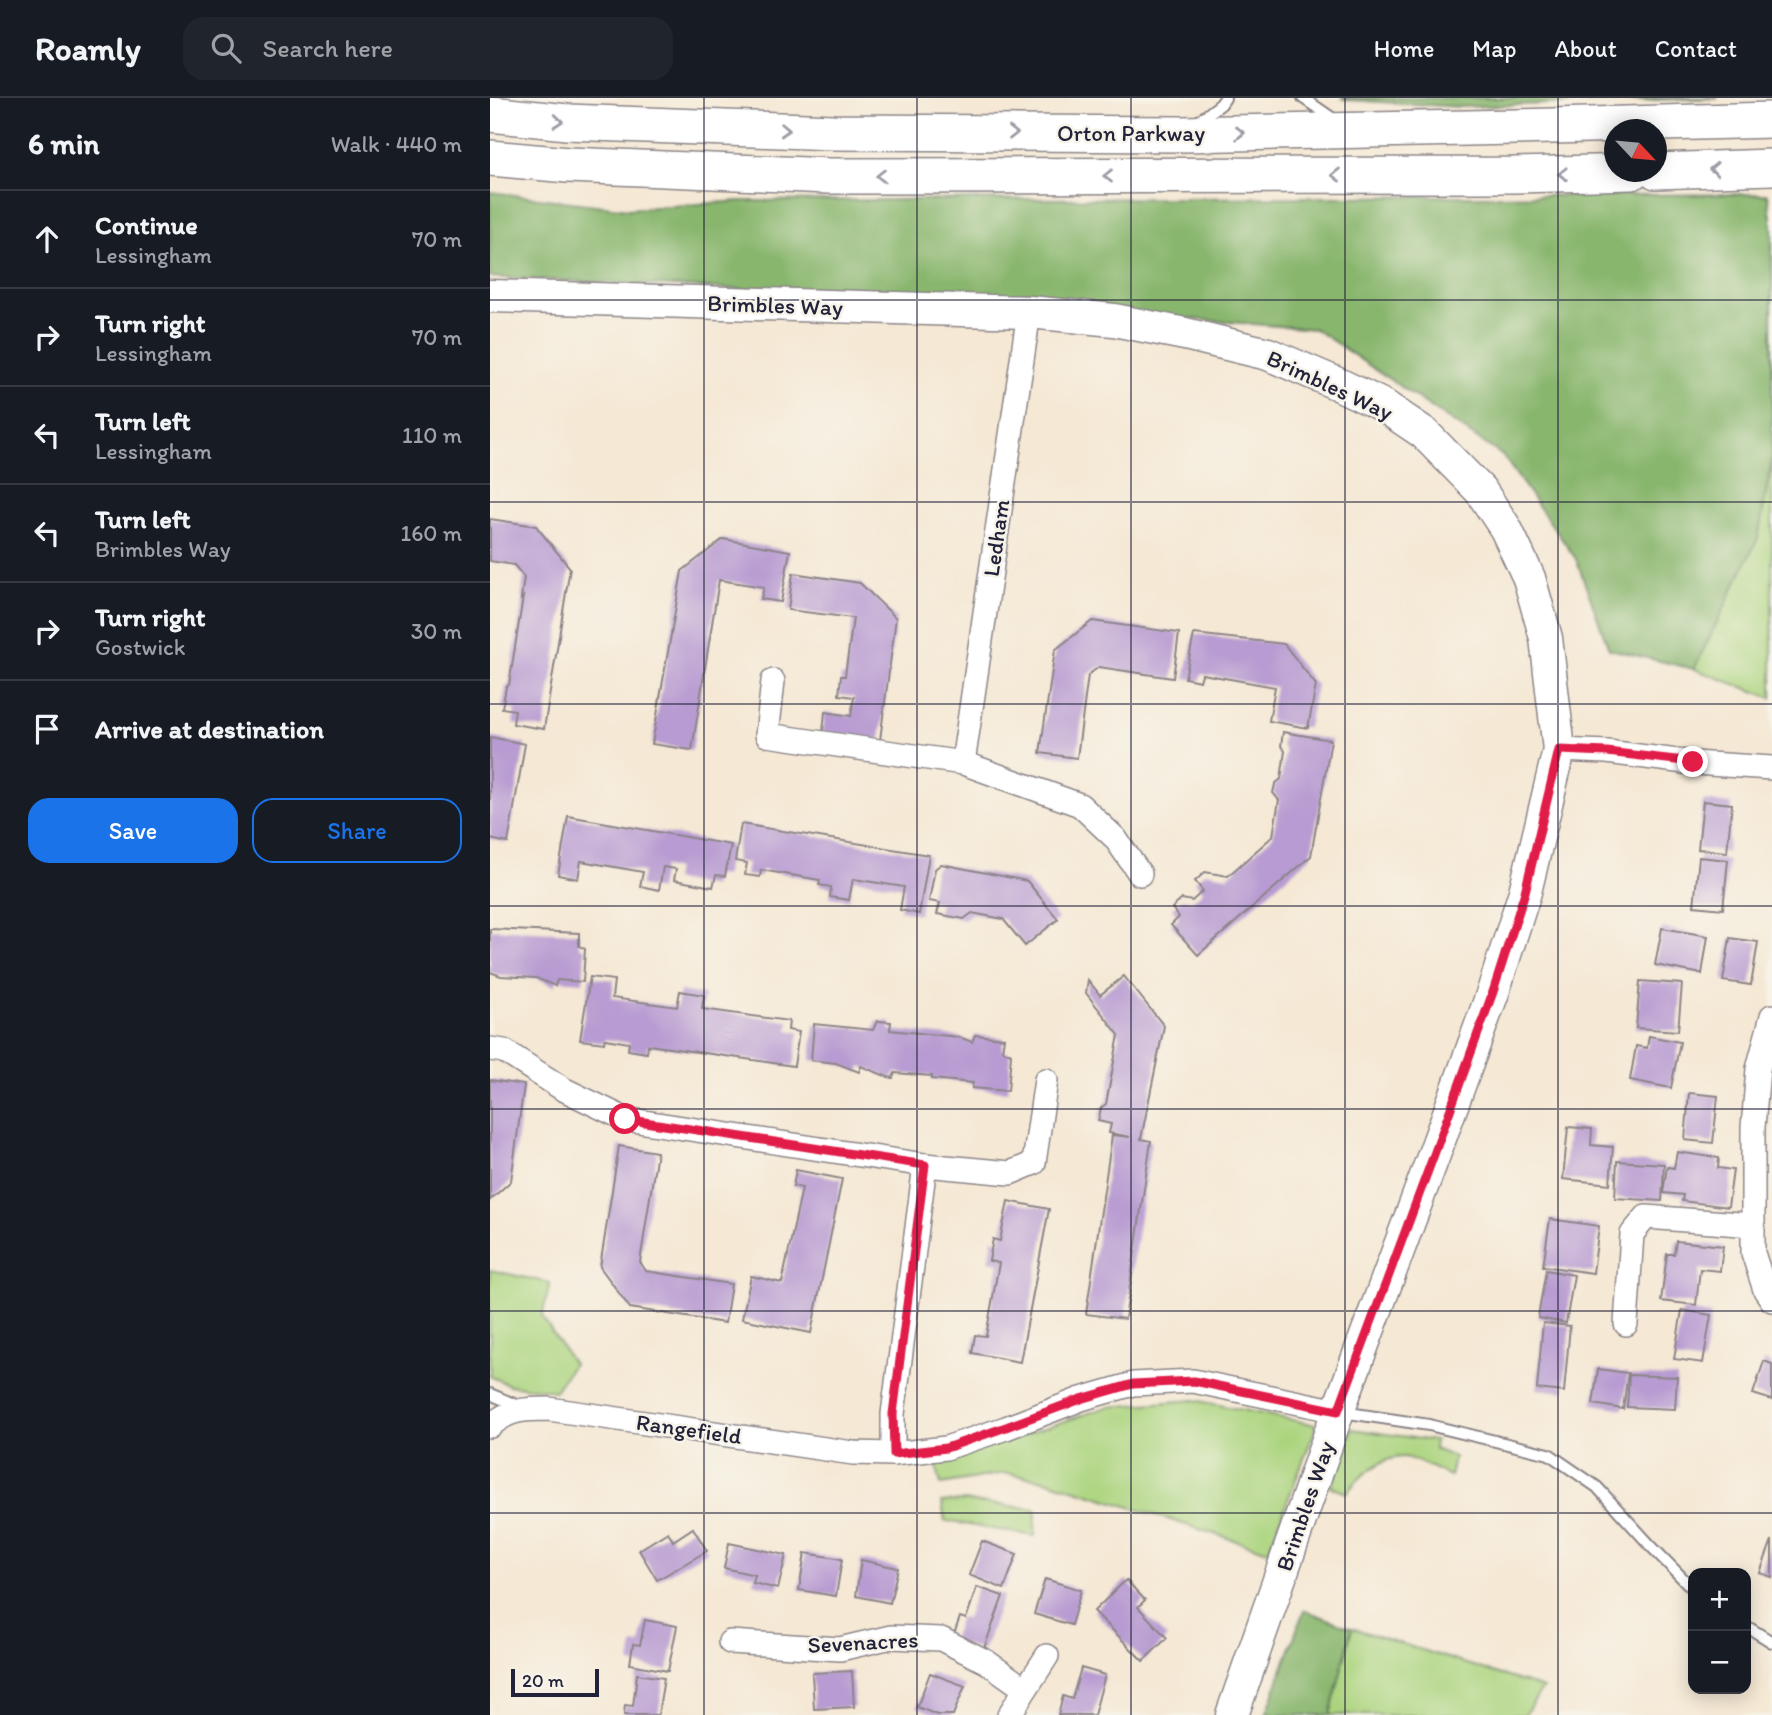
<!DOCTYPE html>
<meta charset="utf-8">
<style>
body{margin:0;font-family:Itim,sans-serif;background:#20242c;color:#f1f3f6}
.controls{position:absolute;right:21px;bottom:21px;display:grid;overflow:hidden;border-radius:14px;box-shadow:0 4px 18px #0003}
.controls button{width:63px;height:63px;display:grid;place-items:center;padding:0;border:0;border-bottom:2px solid #363941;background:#171b24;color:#f1f3f6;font:35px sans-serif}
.compass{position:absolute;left:1114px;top:21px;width:63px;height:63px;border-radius:50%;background:#171b24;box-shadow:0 4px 18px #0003;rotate:116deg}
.scale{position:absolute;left:21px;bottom:18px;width:88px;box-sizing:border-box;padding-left:7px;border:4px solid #22223b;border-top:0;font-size:19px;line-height:24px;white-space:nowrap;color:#22223b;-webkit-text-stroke:5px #f7f3e8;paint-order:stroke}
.stop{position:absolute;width:21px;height:21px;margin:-16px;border:5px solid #e11d48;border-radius:50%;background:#fff}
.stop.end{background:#e11d48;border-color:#fff;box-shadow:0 2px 7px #0008}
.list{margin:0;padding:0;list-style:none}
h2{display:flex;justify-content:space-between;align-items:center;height:91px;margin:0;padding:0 28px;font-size:30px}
h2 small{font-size:23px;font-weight:400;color:#9ea1a6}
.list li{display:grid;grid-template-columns:46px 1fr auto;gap:21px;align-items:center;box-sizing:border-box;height:98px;padding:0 28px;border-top:2px solid #363941}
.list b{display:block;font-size:26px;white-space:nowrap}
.list p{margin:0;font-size:23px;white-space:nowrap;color:#9ea1a6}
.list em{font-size:23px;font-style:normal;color:#9ea1a6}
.actions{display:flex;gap:14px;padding:21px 28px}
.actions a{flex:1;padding:16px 0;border:2px solid #1a73e8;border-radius:21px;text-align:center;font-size:24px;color:#1a73e8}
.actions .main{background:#1a73e8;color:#fff}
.icon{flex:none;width:38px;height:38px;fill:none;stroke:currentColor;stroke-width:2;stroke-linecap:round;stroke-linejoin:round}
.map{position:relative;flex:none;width:1282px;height:1617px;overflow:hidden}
header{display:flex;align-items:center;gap:42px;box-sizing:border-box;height:98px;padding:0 35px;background:#171b24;border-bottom:2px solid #363941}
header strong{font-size:33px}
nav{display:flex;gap:38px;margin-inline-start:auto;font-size:24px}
.search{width:490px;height:63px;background:#20242c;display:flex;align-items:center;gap:18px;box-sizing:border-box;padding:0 24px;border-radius:21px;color:#9ea1a6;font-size:26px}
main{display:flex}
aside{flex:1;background:#171b24}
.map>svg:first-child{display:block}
.green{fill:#abd47e;stroke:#667b5c;stroke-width:2}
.forest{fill:#88b66d;stroke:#556c54;stroke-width:2}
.building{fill:#b89bd2}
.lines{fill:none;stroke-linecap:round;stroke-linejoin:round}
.lane-casing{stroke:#8c8588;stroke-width:14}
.street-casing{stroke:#8c8588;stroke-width:26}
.secondary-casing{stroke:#8c8588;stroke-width:35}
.primary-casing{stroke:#8c8588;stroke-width:38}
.lane{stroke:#fff;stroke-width:10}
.street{stroke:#fff;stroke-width:23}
.secondary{stroke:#fff;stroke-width:32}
.primary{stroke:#fff;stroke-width:35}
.oneway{stroke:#9c9ca7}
.route{stroke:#e11d48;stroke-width:9}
.grid{fill:none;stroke:#22223b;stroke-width:2;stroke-opacity:0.55}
.labels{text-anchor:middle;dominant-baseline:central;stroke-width:5;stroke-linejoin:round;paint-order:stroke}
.street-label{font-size:23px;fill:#22223b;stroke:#f7f3e8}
</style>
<header>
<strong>Roamly</strong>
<div class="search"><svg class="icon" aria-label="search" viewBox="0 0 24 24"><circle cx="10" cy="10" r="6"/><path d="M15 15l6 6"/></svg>Search here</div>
<nav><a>Home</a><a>Map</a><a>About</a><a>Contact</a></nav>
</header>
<main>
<aside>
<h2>6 min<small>Walk · 440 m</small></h2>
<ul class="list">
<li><svg class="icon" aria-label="ahead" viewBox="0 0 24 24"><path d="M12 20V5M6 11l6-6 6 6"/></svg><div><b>Continue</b><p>Lessingham</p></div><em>70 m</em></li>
<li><svg class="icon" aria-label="right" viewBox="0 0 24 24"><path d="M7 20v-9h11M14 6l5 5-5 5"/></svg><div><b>Turn right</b><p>Lessingham</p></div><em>70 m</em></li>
<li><svg class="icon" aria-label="left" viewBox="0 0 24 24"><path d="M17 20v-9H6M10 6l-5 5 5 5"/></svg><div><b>Turn left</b><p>Lessingham</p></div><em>110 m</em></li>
<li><svg class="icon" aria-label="left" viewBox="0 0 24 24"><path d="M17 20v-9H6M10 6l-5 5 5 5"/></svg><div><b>Turn left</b><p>Brimbles Way</p></div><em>160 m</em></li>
<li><svg class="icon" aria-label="right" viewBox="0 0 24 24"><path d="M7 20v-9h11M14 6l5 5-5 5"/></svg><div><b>Turn right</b><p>Gostwick</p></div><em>30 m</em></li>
<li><svg class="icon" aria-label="arrive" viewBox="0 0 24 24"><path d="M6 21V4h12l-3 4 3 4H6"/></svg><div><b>Arrive at destination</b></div></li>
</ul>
<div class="actions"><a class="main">Save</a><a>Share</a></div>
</aside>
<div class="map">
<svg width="1282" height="1617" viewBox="0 0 1282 1617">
<rect width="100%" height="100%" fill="#f7f3e8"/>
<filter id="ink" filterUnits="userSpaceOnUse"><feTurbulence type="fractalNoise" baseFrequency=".0143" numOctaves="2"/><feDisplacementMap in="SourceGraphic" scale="14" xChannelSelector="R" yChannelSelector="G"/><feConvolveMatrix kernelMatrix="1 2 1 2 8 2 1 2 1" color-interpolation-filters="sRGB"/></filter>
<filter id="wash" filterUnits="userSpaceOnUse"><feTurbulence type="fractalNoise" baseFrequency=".00686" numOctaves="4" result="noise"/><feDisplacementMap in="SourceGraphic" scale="28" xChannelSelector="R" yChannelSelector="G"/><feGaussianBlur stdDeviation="1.57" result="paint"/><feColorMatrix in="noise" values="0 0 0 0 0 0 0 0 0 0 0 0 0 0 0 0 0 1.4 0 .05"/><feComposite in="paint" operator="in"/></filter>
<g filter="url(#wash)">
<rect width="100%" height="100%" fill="#f5e8d4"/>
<g class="green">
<polygon points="1282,361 1282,600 1204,571 1268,440"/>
<polygon points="0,1172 60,1185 52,1219 83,1266 65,1293 19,1287 0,1278"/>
<polygon points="704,1302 827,1327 778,1453 555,1382 515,1375 451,1386 446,1366 617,1309"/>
<path d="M 862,1331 L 945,1343 L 944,1351 L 964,1359 L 960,1378 C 950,1374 922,1359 913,1359 C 891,1359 869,1378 857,1395 L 841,1389 Z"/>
<polygon points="474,1403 546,1411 545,1438 455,1423 452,1404"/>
<polygon points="862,1530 1053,1590 1034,1617 840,1617"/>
</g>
<g class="forest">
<polygon points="851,0 1227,0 972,9 857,2"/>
<polygon points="0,94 138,111 251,103 1278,96 1282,129 1282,361 1268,440 1204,571 1119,551 1086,461 1013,358 825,231 463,202 0,179"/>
<polygon points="814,1512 862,1530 840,1617 776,1617"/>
</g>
<g id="blocks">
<g class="building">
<polygon points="0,421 46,428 80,470 54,631 23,626 25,612 12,610 16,589 19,587 33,499 31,501 34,479 24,467 0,463"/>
<polygon points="233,441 300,453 291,504 271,501 274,489 229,482 202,652 162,646 192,473"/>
<polygon points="303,475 370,485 406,520 390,642 333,634 335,614 361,618 364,599 349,597 351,578 355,578 363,520 298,512"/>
<polygon points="602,523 689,535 683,580 609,569 598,577 587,660 550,655 565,552"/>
<polygon points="704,536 794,546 826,587 818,630 779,623 785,589 712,576 710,583 695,580"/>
<polygon points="793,634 841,642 821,758 708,857 681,827 689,819 682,810 692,801 702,803 713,793 705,783 715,774 738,778 783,738 789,702 783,695 785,686 791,681 795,653 791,648"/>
<polygon points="0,639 35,646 18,745 0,741"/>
<polygon points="1213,703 1242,706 1237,754 1208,751"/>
<polygon points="78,718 241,747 235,778 226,777 223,789 184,782 186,771 173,769 169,792 150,788 153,774 91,763 88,781 68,777"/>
<polygon points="251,726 439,757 429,816 410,812 414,789 363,781 359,802 340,799 341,789 329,787 330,782 271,772 270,779 255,777 257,765 245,763"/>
<polygon points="1209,759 1238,762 1233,811 1204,808"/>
<polygon points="451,766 537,783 568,821 535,848 513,821 482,815 474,821 447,816 450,805 439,803 445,771"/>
<polygon points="1172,830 1218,838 1212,876 1165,867"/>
<polygon points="0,831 89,835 89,848 95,851 93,884 67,882 65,888 46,880 11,878 0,874"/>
<polygon points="1240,840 1268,844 1261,887 1233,883"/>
<polygon points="634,878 674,928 651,1041 661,1043 635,1221 596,1216 622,1037 640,1039 619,1035 621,1026 608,1023 611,1010 616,1006 629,937 596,895 598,882 610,897"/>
<polygon points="100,879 124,882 122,900 187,909 190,893 214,897 212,911 299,923 298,932 309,934 304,968 158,947 157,955 138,952 139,945 115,941 114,945 90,942"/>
<polygon points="1150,883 1192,886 1188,933 1146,930"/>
<polygon points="387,923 401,924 400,932 469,939 482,944 485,937 514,940 512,952 521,956 518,993 482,990 483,985 442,981 442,978 405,975 403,980 398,979 371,968 369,974 346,965 321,962 324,926 383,932"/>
<polygon points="1159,938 1190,944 1181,990 1140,982 1146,948 1157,950"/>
<polygon points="0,982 34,987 21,1083 0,1102"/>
<polygon points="1199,995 1228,998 1223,1045 1195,1042"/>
<polygon points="1078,1029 1102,1031 1101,1047 1123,1049 1120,1086 1073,1081"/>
<polygon points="129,1048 167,1054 150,1164 156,1173 241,1186 235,1225 140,1210 110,1169"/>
<polygon points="1187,1054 1229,1060 1228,1070 1243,1072 1238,1109 1192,1103 1193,1097 1173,1095 1177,1069 1184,1070"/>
<polygon points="1127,1063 1174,1066 1172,1103 1125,1100"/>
<polygon points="306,1072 352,1081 321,1235 252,1221 261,1178 292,1185 312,1090 303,1088"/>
<polygon points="518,1103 559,1111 530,1264 482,1255 485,1237 496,1238 509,1165 499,1163 503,1141 510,1143"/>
<polygon points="1060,1121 1109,1128 1103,1175 1053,1168"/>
<polygon points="1186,1143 1233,1148 1230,1173 1210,1171 1206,1207 1171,1203 1177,1156 1184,1156"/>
<polygon points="1056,1172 1084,1177 1076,1225 1048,1220"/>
<polygon points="1192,1212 1221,1217 1213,1265 1184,1261"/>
<polygon points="1053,1225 1080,1228 1074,1294 1047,1291"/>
<polygon points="1274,1263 1282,1266 1282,1302 1263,1296"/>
<polygon points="1108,1271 1138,1275 1133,1311 1103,1306"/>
<polygon points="1139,1277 1187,1279 1185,1311 1137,1309"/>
<polygon points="203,1430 217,1453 167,1482 149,1452 178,1434 183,1443"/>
<polygon points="1282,1442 1282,1479 1270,1475"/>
<polygon points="492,1443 527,1456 514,1491 479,1477"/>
<polygon points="239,1445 296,1457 288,1491 263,1485 265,1477 234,1470"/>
<polygon points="315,1455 352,1461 346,1498 309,1492"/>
<polygon points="371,1462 408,1470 400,1505 366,1498"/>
<polygon points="555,1481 591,1492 581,1527 544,1516"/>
<polygon points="636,1482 655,1502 648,1509 677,1540 653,1563 604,1513"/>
<polygon points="487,1489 513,1498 493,1553 462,1542 470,1519 476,1521"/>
<polygon points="155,1522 187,1528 178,1573 140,1566 143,1546 150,1547"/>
<polygon points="591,1570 615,1577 604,1617 568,1617 573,1598 582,1601"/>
<polygon points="362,1573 364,1609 324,1611 322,1575"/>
<polygon points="440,1575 475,1588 463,1617 447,1617 427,1609"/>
<polygon points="147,1576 174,1580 168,1617 134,1617 135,1607 143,1608"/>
</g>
</g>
</g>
<g filter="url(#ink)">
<use href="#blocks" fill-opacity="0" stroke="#8c8588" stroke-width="2"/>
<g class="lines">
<g class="lane-casing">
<g id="lane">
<polyline points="813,0 845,22"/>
<polyline points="705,26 731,6 735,0"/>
<polyline points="0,1296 31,1309"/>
<polyline points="852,1314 939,1327 1059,1356 1107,1389 1160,1447 1203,1491"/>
<polyline points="1256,1528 1282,1544"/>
</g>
</g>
<g class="street-casing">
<g id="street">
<polyline points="283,583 277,637 473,665 539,214"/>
<polyline points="1069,652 1117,654 1203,665 1282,670"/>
<polyline points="473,665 590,707 625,740 650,776"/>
<polyline points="1282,918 1268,971 1263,1029 1263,1155 1275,1192 1282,1202"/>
<polyline points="0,951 14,953 73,991 135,1021 435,1067 520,1075 544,1065 556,982"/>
<polyline points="1136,1226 1142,1136 1156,1119 1263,1127"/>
<path d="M 0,1328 C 19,1311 35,1311 59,1311 L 363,1355 L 403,1356 L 456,1350 L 516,1330 L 591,1301 L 643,1286 L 703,1283 L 848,1313"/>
<polyline points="403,1356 403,1316 435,1067"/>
<polyline points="240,1544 350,1551 401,1539 451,1541 497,1564 535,1591"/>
<polyline points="519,1617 557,1558"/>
</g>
</g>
<g class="secondary-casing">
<polyline id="secondary" points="0,198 539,214 624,222 695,236 778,256 848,286 894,308 934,335 991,393 1016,431 1039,480 1056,540 1069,652 1035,794 1003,894 942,1062 848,1313 742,1617"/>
</g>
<g class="primary-casing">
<g id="primary">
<polyline points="0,16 77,24 343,34 692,36 1025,29 1282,22"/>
<polyline points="0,60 78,67 339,78 1024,77 1142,74"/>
<polyline points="1166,73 1282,69"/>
</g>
</g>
<use href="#lane" class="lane"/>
<use href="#street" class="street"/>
<use href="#secondary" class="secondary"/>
<use href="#primary" class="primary"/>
</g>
<defs><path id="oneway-chevron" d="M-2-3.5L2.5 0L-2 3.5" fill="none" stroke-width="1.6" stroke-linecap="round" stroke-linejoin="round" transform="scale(1.75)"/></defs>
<g class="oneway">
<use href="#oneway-chevron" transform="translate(68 23) rotate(5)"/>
<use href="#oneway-chevron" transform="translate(295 32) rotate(2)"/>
<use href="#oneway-chevron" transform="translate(523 35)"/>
<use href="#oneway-chevron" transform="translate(750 35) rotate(-1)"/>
<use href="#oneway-chevron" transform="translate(1224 71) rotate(178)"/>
<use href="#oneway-chevron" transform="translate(1073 76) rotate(178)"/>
<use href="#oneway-chevron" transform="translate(846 77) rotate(180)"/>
<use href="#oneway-chevron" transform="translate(391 78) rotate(180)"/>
<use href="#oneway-chevron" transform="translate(618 78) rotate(180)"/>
</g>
</g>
<g class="lines" filter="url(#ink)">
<polyline class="route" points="135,1021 435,1067 403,1316 404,1356 456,1350 516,1329 591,1301 643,1286 704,1283 848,1313 942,1062 1003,894 1035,794 1069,652 1117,654 1203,664"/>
</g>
<path class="grid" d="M 214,0 L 214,1617M 427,0 L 427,1617M 641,0 L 641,1617M 855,0 L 855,1617M 1068,0 L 1068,1617M 0,202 L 1282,202M 0,404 L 1282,404M 0,606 L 1282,606M 0,808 L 1282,808M 0,1011 L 1282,1011M 0,1213 L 1282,1213M 0,1415 L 1282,1415"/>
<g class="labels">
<g class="street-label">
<text x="641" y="35">Orton Parkway</text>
<text transform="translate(285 207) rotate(2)">Brimbles Way</text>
<text transform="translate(840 287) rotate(25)">Brimbles Way</text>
<text transform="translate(506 440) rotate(-82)">Ledham</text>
<text transform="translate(199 1331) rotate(8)">Rangefield</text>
<text transform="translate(815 1408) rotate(-71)">Brimbles Way</text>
<text transform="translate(373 1544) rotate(-3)">Sevenacres</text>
</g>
</g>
</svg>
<div class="controls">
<button>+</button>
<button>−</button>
</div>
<svg class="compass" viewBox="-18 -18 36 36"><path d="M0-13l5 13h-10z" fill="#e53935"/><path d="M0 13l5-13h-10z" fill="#9ea1a6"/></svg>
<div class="scale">20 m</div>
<div class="stop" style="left:135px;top:1021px"></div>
<div class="stop end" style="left:1203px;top:664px"></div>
</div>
</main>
